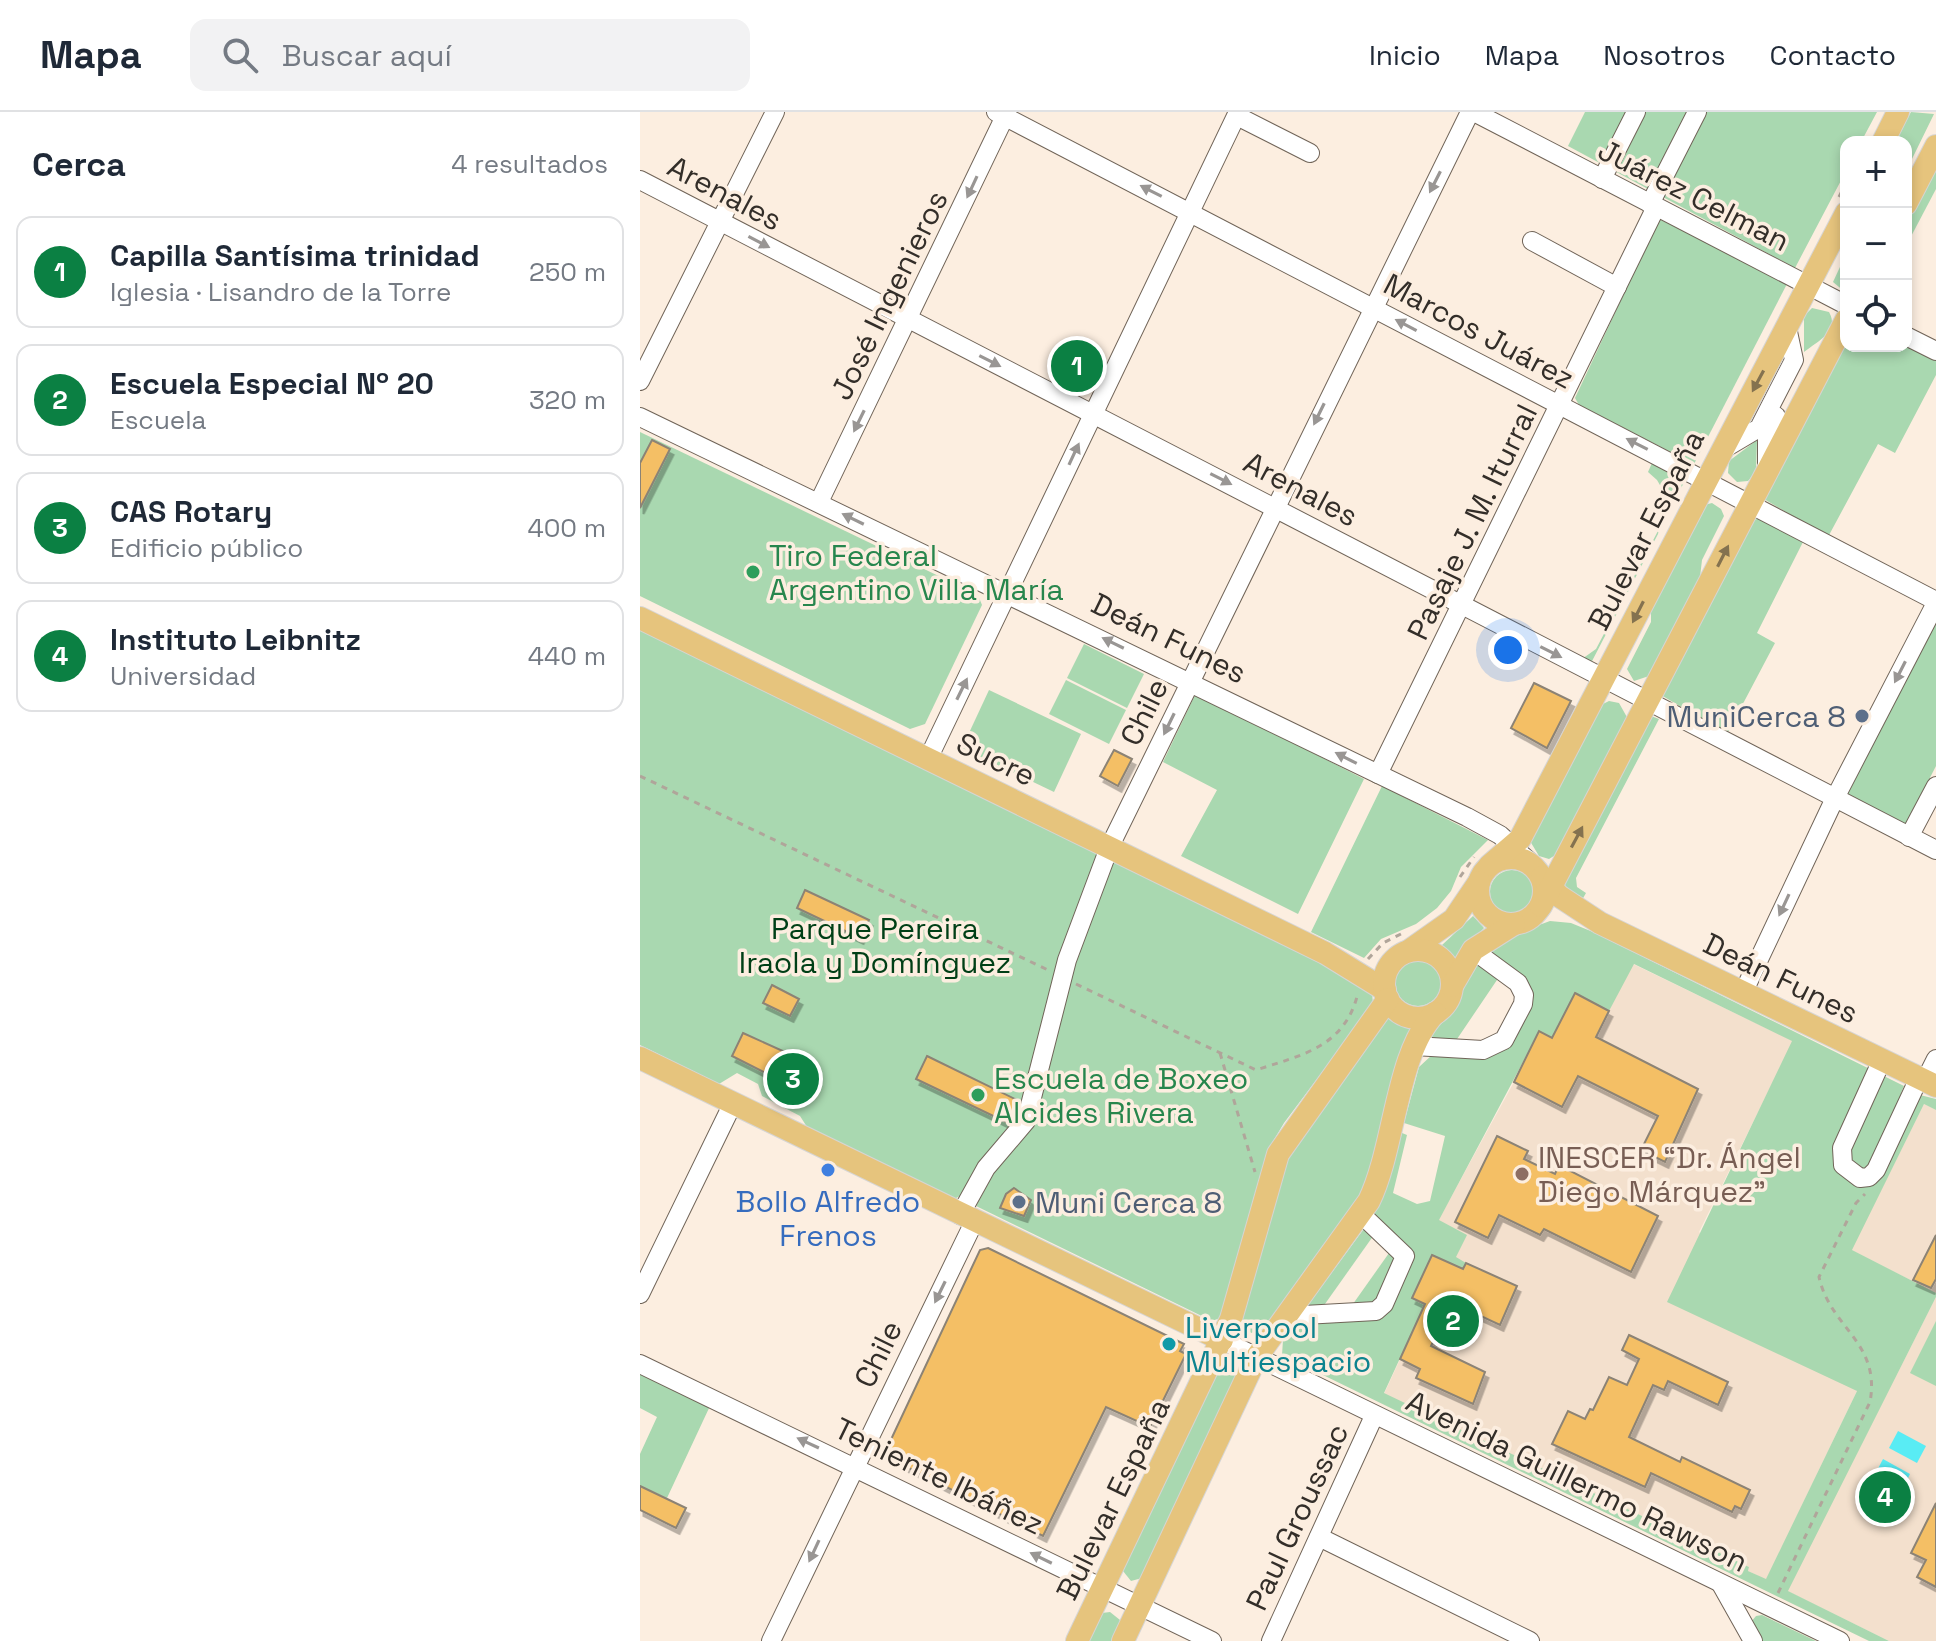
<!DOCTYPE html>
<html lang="es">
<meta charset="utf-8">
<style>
body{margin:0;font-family:"Space Grotesk",sans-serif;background:#f2f2f3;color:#1f2937}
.controls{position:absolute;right:24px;top:24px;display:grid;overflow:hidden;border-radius:16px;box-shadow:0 4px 12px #0003}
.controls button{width:72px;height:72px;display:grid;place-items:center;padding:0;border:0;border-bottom:2px solid #e0e1e3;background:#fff;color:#1f2937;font:40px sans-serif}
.you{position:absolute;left:868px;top:538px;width:28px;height:28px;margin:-20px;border:6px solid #fff;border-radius:50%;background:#1a73e8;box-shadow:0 0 0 12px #1a73e833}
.badge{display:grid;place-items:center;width:52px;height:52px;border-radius:50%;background:#0b8043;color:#fff;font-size:26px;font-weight:700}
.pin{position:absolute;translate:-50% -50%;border:4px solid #fff;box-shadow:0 2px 8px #0006}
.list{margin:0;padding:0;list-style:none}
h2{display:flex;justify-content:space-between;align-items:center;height:104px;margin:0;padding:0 32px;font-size:34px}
h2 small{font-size:26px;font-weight:400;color:#747a83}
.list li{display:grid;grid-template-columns:52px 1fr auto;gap:24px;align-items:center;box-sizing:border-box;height:112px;margin:0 16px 16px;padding:0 16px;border:2px solid #e0e1e3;border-radius:16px}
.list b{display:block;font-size:30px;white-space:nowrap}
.list p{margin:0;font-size:26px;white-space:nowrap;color:#747a83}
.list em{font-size:26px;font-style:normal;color:#747a83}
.icon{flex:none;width:44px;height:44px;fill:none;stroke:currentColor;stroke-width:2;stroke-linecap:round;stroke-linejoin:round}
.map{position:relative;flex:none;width:1296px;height:1529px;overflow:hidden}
header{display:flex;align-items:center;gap:48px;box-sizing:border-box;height:112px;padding:0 40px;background:#fff;border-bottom:2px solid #e0e1e3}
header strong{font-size:38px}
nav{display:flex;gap:44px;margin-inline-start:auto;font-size:28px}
.search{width:560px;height:72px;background:#f2f2f3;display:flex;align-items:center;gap:20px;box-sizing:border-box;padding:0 28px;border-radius:16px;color:#747a83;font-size:30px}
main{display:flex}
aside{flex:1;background:#fff}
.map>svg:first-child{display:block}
.built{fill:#f3e0cd}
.green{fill:#a9d8b0;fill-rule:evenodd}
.water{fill:#59ecf4}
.building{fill:#f4bf65;stroke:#8c8375;stroke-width:2;filter:url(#shadow)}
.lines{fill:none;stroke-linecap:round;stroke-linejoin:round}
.minor-casing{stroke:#706458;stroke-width:20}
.major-casing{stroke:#d6d5d4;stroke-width:24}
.path{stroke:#b0a59a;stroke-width:3;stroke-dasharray:6 6;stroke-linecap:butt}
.minor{stroke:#fff;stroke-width:18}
.major{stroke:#e6c47d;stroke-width:22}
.oneway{fill:#999694}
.oneway2{fill:#84724f}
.leisure-dot{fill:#2e9e5b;stroke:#fceee0;stroke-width:3}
.service-dot{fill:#5c6f8a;stroke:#fceee0;stroke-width:3}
.shop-dot{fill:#3f7fe0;stroke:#fceee0;stroke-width:3}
.education-dot{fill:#8d6e63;stroke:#fceee0;stroke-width:3}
.culture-dot{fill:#0f9aa8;stroke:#fceee0;stroke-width:3}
.labels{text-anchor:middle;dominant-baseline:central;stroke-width:7;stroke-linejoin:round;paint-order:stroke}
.street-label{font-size:30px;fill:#332e29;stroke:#fceee0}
.leisure-label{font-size:30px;fill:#27864d;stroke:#fceee0;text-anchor:start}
.service-label{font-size:30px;fill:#4e5e75;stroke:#fceee0;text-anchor:end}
.park-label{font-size:30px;fill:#003f16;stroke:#fceee0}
.education-label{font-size:30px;fill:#785e54;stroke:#fceee0;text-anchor:start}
.shop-label{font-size:30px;fill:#366cbe;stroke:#fceee0}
.culture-label{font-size:30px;fill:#0d838f;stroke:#fceee0;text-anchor:start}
</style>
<header>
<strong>Mapa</strong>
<div class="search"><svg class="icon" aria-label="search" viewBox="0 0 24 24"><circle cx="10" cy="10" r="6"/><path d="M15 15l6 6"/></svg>Buscar aquí</div>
<nav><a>Inicio</a><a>Mapa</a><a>Nosotros</a><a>Contacto</a></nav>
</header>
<main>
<aside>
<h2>Cerca<small>4 resultados</small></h2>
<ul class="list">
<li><span class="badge">1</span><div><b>Capilla Santísima trinidad</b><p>Iglesia · Lisandro de la Torre</p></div><em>250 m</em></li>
<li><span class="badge">2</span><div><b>Escuela Especial Nº 20</b><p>Escuela</p></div><em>320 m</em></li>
<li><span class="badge">3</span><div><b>CAS Rotary</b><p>Edificio público</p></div><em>400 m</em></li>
<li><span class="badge">4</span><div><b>Instituto Leibnitz</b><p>Universidad</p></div><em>440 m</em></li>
</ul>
</aside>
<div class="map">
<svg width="1296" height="1529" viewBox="0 0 1296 1529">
<defs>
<filter id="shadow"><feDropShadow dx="3.5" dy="6" stdDeviation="0" flood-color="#0004"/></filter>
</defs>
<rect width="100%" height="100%" fill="#fceee0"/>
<g class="built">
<polygon points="993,852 1153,929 1059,1120 1217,1279 1126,1468 1108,1459 1109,1455 744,1282 785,1193 772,1186 792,1143 823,1157 826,1152 815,1146 798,1109 874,970 922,994 943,955 950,970 1025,1008 1012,1016 1001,1038 1026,1050 1058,977 971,932 948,939"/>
<polygon points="1284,992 1296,998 1296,1181 1211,1138"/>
<polygon points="1296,1185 1296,1529 1249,1529 1147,1479"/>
</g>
<g class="green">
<polygon points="945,0 1237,0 1221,30 1206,30 1206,59 1155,156 928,34"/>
<polygon points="1271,0 1294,2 1271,49 1266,74 1266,30 1255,30"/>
<polygon points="1296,55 1296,77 1266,134 1266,112"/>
<polygon points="1019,107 1148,170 1054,352 939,293 935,286"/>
<polygon points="1206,142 1206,180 1205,180 1193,170"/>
<path d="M 1172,196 L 1189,200 C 1200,219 1178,229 1164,240 L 1164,204 Z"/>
<polygon points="1206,228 1206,234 1266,233 1296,249 1296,263 1255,341 1238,332 1188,425 1124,387"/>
<polygon points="0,320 338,483 342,493 285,612 270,617 0,484"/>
<polygon points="1117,328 1116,359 1108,369 1097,370 1088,361 1089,349"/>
<polygon points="1012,351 1046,367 1029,398 1024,395 1024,380 1017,368 1008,360"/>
<polygon points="1072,391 1081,397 1084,404 1062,448 1060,465 1009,564 994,569 987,557 1011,510 1011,493 1064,393"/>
<polygon points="1119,406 1164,428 1117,521 1135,531 1087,622 1021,583 1112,409"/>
<polygon points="1019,417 1018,422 951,551 942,547 956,537"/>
<polygon points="1296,509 1296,654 1266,712 1207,682"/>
<polygon points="0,518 680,847 732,880 733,892 644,1011 629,1036 580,1206 572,1209 336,1094 383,1007 326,1081 314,1087 167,1015 160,1004 122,984 118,972 97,961 79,972 0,933"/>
<polygon points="444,532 504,562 487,596 427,566"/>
<polygon points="426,568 486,598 469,632 409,602"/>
<polygon points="349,578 441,622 414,680 322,636"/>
<polygon points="556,581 724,667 658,802 541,744 577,678 523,650"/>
<polygon points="969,589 979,591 988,607 917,742 909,747 899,744 890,729 963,592"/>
<polygon points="1011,604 1019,607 936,766 937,775 946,781 942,788 924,773"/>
<polygon points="742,674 848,728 821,755 811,779 797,796 776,812 741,827 724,846 671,820"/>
<circle cx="872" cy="780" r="22"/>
<polygon points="833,804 844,816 815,847 801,834"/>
<path d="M 910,809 L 931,811 L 953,820 L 1264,974 L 1261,981 L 1277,989 L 1280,983 L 1296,987 L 1296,998 L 1284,992 L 1212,1138 L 1296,1181 L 1296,1185 L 1148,1479 L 1249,1529 L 1229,1529 L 642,1243 L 643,1228 L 654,1212 L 726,1206 L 766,1155 L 734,1102 L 748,1071 L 762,1021 L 767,1023 L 753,1081 L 777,1092 L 790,1089 L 805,1024 L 764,1011 L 779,955 L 792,943 L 839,944 L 888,889 L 847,841 L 874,822 ZM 994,852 L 1152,929 L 1027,1190 L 1217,1279 L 1126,1467 L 1108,1459 L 1109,1455 L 744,1281 L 785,1192 L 772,1185 L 792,1143 L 823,1157 L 826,1151 L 816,1145 L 827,1123 L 799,1108 L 899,920 L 912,926 L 935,882 L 969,899 Z"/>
<circle cx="778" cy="871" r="23"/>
<polygon points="836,848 859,865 813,933 792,930 792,923 818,890 822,874"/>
<polygon points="747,905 770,917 728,1076 625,1217 611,1221 602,1208 647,1044"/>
<polygon points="726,1114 736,1120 680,1199 665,1197"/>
<polygon points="754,1134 758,1138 742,1189 708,1199"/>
<polygon points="1296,1209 1296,1274 1270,1261"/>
<polygon points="587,1253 599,1263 502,1466 491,1469 483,1459 580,1254"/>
<polygon points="0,1261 70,1294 27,1386 0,1374 0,1342 17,1305 0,1296"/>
<polygon points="470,1500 480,1508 474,1529 447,1529 462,1501"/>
<polygon points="1122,1503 1176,1529 1118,1529 1111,1510 1116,1504"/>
</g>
<g class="water">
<polygon points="1258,1319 1286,1334 1277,1351 1249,1336"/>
<polygon points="1243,1347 1270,1362 1247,1408 1219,1393"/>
</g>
<g class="building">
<polygon points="12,328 30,337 0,396 0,351"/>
<polygon points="894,571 931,589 907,636 871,616"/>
<polygon points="474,638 492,647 478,674 460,664"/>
<polygon points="165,778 229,808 220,826 157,796"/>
<polygon points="132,873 159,887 150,904 123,891"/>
<polygon points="935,881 969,899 956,925 1058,977 1025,1050 1001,1038 1018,1004 938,964 922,995 874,970 899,919 912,926"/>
<polygon points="103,921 176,954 163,980 92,944"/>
<polygon points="287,944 379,989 375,1003 368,1011 276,967"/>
<polygon points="857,1024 888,1039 884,1047 915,1062 919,1053 1018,1104 991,1160 904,1117 900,1123 859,1103 848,1126 815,1110"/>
<polygon points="374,1076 391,1088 384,1104 360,1096 366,1082"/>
<polygon points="1296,1123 1296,1167 1291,1176 1273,1168"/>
<polygon points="348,1136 544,1232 540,1239 546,1242 510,1315 466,1295 403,1424 253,1348 247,1336 340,1138"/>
<polygon points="792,1143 823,1157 826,1151 877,1174 860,1213 811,1190 791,1234 845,1260 833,1292 776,1266 780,1257 760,1247 785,1192 772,1186"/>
<polygon points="989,1223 1088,1270 1078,1293 1028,1269 1024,1278 1013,1273 989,1325 1040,1350 1042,1345 1110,1378 1101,1397 1095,1394 1092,1400 1011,1361 1005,1375 912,1332 928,1299 945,1307 950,1297 953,1298 969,1265 987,1273 999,1247 982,1238"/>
<polygon points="0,1374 46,1396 36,1416 0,1398"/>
<polygon points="1296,1391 1296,1475 1277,1465 1286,1448 1271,1441"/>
</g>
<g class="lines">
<g class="minor-casing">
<g id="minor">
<polyline points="356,0 1296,489"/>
<polyline points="834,0 1206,193"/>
<polyline points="597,4 670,41"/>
<polyline points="962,67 996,0"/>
<polyline points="0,68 1296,738"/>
<polyline points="1010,92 1057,0"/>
<polyline points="892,129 977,175"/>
<polyline points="1266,224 1296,239"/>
<polyline points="0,269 135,0"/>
<polyline points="0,305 827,705 860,723 893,753"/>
<polyline points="1082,338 1119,316 1154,248 1147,215"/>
<polyline points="1127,359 1127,321 1136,304"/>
<polyline points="179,390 367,0"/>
<polyline points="288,647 598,0"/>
<polyline points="738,662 1016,95"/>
<polyline points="1269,725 1296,674"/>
<polyline points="1103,881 1195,686 1296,491"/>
<polyline points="774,934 843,938 864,928 883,892 884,883 878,871 833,838"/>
<polyline points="1242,948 1202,1036 1203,1053 1220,1066 1229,1065 1236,1058 1279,966"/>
<polyline points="1285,969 1296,947"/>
<polyline points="320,1103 346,1056 386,1009 427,848 469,736 830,0"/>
<polyline points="0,1182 93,991"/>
<polyline points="646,1204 736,1199 744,1192 765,1144 721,1102"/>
<polyline points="582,1228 1200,1529"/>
<polyline points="0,1252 572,1529"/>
<polyline points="679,1425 890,1529"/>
<polyline points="1081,1472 1113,1529"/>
<polyline points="131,1529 334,1110"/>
<polyline points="631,1529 734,1304"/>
</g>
</g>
<g class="major-casing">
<g id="major">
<polyline points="1243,30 1258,0"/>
<polyline points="1266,92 1296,34"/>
<polyline points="0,506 685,841 745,878"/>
<circle cx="871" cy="779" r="33"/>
<polyline points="850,753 880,727 1206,101"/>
<polyline points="902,765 919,784 960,811 1296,974"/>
<polyline points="901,794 1206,208"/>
<polyline points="770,838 814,807 839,770"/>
<circle cx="778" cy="872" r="34"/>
<polyline points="812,874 833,838 874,812"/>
<polyline points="0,946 582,1228"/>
<polyline points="437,1529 591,1207 638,1042 748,887"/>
<path d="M 483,1529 L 616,1246 L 729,1089 C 755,1036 756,941 795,901"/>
</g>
</g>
<g class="path">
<polyline points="1199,85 1206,71"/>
<polyline points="0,664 408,858"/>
<polyline points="820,765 834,745"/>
<polyline points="728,847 743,831 763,821"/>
<path d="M 436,872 L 616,958 C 662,943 705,935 718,881"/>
<polyline points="580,941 615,1060"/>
<path d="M 1138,1481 L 1230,1290 C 1241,1230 1190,1216 1179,1165 L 1216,1091 L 1225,1082"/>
</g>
<use href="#minor" class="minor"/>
<use href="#major" class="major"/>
</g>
<defs><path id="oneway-solid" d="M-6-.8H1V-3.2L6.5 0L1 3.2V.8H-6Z" transform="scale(2)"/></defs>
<g class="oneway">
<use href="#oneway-solid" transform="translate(795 70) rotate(117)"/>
<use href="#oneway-solid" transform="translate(332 75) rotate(115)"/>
<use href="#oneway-solid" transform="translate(511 79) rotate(-153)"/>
<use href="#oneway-solid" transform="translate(119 130) rotate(28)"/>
<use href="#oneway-solid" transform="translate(766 213) rotate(-152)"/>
<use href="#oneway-solid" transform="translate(350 249) rotate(27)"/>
<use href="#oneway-solid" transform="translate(679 302) rotate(116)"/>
<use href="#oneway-solid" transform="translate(219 309) rotate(116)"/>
<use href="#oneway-solid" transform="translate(997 332) rotate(-153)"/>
<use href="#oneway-solid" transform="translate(434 342) rotate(-65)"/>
<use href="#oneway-solid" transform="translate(581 367) rotate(27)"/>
<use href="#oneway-solid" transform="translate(213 407) rotate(-154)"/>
<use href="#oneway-solid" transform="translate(473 531) rotate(-154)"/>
<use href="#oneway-solid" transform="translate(911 540) rotate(27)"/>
<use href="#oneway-solid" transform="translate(1260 560) rotate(117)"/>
<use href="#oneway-solid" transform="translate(322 577) rotate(-64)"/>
<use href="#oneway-solid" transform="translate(529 612) rotate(116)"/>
<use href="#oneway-solid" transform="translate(706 646) rotate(-153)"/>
<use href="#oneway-solid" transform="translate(1144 793) rotate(115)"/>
<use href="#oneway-solid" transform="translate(300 1180) rotate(116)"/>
<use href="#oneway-solid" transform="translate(168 1331) rotate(-155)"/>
<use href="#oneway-solid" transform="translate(174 1439) rotate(115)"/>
<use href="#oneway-solid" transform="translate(401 1446) rotate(-154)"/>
</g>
<g class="oneway2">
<use href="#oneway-solid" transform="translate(1118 269) rotate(118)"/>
<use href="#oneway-solid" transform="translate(1083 444) rotate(-63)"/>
<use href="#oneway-solid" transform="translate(998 500) rotate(117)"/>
<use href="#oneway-solid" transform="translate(937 725) rotate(-62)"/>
</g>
<g class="leisure-dot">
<circle cx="113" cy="460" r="8"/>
<circle cx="338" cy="983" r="8"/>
</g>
<g class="service-dot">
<circle cx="1222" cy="604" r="8"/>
<circle cx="379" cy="1090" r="8"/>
</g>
<circle class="shop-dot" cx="188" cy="1058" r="8"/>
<circle class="education-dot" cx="882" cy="1062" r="8"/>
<circle class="culture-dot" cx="529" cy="1232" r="8"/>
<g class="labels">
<g class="street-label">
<text transform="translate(85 81) rotate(28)">Arenales</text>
<text transform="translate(1054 83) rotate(27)">Juárez Celman</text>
<text transform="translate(249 183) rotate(-64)">José Ingenieros</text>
<text transform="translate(839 219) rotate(28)">Marcos Juárez</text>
<text transform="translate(661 377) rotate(28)">Arenales</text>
<text transform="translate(832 410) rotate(-64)">Pasaje J. M. Iturral</text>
<text transform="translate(1006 418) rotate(-63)">Bulevar España</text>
<text transform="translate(529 526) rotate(26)">Deán Funes</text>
<text transform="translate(504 600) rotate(-64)">Chile</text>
<text transform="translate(356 647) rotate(26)">Sucre</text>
<text transform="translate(1141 866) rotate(26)">Deán Funes</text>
<text transform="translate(238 1242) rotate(-64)">Chile</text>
<text transform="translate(299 1364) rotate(26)">Teniente Ibáñez</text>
<text transform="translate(937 1369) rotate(26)">Avenida Guillermo Rawson</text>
<text transform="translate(473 1387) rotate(-64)">Bulevar España</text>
<text transform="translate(657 1405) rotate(-65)">Paul Groussac</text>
</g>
<g class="leisure-label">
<text x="129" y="443">Tiro Federal<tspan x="129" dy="34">Argentino Villa María</tspan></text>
<text x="354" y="966">Escuela de Boxeo<tspan x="354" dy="34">Alcides Rivera</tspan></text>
</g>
<g class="service-label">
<text x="1206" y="604">MuniCerca 8</text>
<text x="395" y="1090" text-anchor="start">Muni Cerca 8</text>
</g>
<g class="park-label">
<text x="235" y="816">Parque Pereira<tspan x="235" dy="34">Iraola y Domínguez</tspan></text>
</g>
<g class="education-label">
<text x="898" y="1045">INESCER “Dr. Ángel<tspan x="898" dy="34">Diego Márquez”</tspan></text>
</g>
<g class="shop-label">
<text x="188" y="1089">Bollo Alfredo<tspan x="188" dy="34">Frenos</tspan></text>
</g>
<g class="culture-label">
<text x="545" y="1215">Liverpool<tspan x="545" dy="34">Multiespacio</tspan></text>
</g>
</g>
</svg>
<div class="controls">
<button>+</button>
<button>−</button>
<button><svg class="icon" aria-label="locate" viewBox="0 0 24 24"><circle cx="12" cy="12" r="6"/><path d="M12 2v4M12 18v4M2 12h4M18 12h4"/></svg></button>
</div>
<div class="you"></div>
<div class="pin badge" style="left:437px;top:254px">1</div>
<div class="pin badge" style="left:813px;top:1209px">2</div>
<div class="pin badge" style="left:153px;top:967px">3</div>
<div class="pin badge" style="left:1245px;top:1385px">4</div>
</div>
</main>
